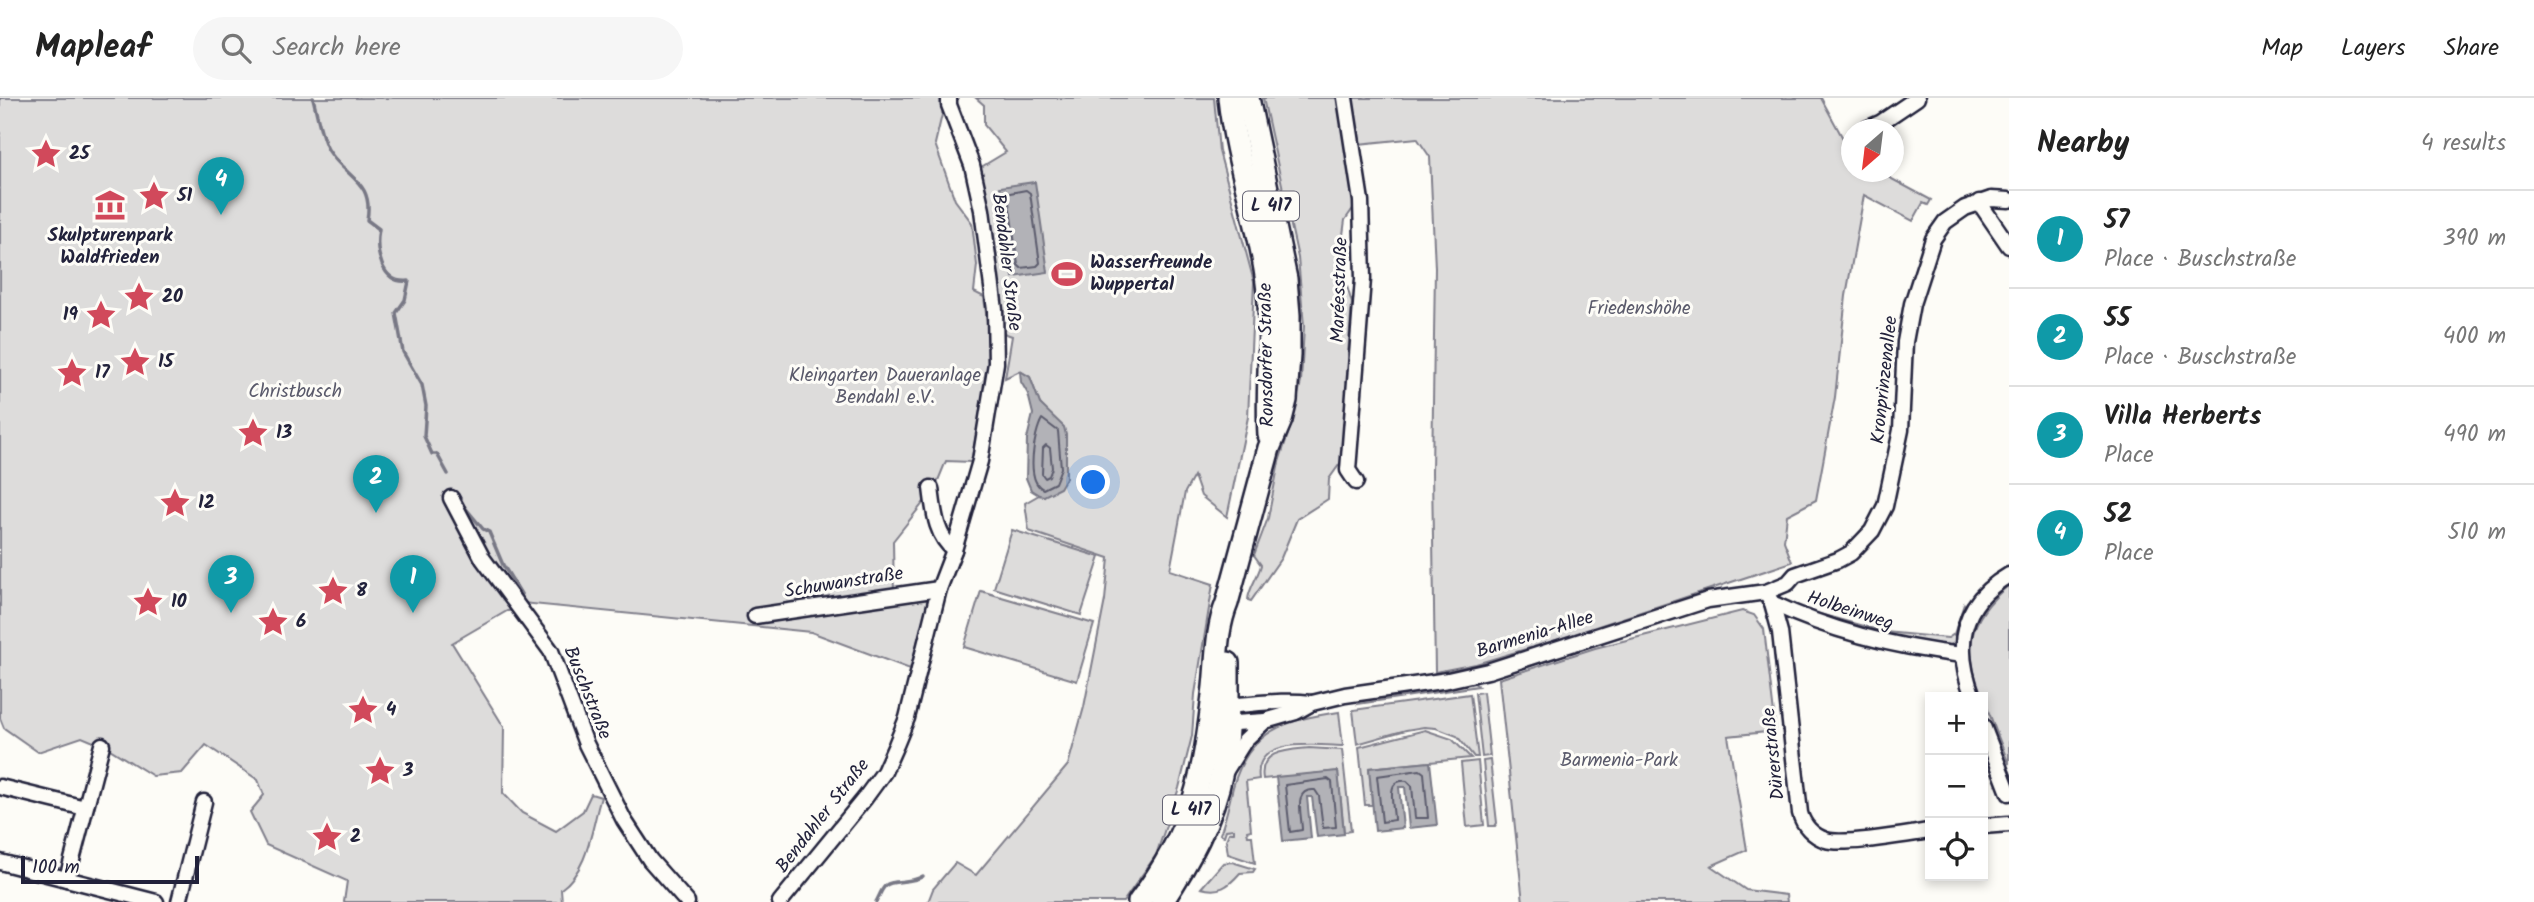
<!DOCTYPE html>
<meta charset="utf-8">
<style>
body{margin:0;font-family:Kalam,sans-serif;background:#f6f6f6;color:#222}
.controls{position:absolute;right:21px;bottom:21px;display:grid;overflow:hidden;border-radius:0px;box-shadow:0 4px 10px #0003}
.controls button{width:63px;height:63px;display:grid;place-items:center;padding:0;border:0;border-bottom:2px solid #e0e0e0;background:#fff;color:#222;font:35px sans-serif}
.compass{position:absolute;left:1841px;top:21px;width:63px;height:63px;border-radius:50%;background:#fff;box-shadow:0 4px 10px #0003;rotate:208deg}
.scale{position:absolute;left:21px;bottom:18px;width:178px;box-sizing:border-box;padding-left:7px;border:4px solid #22223b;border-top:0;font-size:19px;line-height:24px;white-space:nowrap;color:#22223b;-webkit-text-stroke:5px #fdfcf7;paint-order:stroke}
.you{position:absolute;left:1094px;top:385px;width:24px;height:24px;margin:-18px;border:5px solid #fff;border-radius:50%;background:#1a73e8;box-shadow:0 0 0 10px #1a73e833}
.badge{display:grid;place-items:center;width:46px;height:46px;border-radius:50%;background:#2563eb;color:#fff;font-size:23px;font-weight:700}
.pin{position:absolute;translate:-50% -58px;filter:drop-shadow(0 2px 4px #0008)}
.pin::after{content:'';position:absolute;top:37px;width:24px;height:21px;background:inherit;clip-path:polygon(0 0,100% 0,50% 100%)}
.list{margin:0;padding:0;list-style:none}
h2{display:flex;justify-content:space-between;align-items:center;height:91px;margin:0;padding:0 28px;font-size:30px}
h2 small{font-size:23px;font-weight:400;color:#767676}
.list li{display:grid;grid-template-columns:46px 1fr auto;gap:21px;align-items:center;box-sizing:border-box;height:98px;padding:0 28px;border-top:2px solid #e0e0e0}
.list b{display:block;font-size:26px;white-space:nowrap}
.list p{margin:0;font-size:23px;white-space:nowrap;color:#767676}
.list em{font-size:23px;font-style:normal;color:#767676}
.icon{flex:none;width:38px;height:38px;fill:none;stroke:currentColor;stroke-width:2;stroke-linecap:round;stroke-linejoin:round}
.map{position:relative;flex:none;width:2009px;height:804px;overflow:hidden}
header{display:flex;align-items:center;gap:42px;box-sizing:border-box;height:98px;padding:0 35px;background:#fff;border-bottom:2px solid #e0e0e0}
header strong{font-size:33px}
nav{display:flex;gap:38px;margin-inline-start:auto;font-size:24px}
.search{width:490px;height:63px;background:#f6f6f6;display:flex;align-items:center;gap:18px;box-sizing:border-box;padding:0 24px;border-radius:38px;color:#767676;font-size:26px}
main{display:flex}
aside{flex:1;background:#fff}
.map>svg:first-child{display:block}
.green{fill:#dddcdb;stroke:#807f8b;stroke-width:2}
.water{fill:#b2b2b7;stroke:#787885;stroke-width:2}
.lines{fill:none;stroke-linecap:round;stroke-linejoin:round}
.shore{stroke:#5c5c6d;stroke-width:2}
.stream{stroke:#787885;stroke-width:3.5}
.minor-casing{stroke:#22223b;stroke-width:19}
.primary-casing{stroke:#22223b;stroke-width:26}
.minor{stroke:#fdfcf7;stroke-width:14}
.primary{stroke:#fdfcf7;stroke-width:21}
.labels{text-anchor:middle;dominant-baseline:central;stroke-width:6;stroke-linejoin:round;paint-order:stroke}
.shield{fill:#fdfcf7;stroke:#646373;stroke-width:2}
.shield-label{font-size:18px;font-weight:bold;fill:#22223b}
.poi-label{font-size:19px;font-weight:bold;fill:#22223b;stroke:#fdfcf7;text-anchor:start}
.street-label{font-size:19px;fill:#22223b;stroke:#fdfcf7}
.park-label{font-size:19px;fill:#5a5a6b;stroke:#fdfcf7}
</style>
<header>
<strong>Mapleaf</strong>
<div class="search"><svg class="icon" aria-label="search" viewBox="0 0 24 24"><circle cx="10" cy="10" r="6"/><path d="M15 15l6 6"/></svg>Search here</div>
<nav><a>Map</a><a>Layers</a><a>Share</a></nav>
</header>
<main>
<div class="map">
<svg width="2009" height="804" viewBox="0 0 2009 804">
<rect width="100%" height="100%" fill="#fdfcf7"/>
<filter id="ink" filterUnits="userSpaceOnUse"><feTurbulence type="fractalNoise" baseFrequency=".0143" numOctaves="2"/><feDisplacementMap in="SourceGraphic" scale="14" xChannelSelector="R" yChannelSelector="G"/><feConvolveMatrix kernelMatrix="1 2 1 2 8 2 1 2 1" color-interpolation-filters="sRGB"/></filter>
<g filter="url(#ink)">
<g class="green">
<path d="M 0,0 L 946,0 L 935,46 L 955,102 L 972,125 L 977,167 L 974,194 L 984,199 L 991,256 L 971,364 L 946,363 L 935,390 L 893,443 L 894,500 L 909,498 L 929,502 L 910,571 L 811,534 L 523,505 L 521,512 L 507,513 L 452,545 L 504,629 L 503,695 L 522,715 L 556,733 L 583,713 L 591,696 L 601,699 C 591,731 589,771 561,791 L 562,804 L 344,804 L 347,783 L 266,747 L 250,714 L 264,697 L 258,682 L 206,647 L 182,675 L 153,678 L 108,650 L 82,639 L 38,654 L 4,630 L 0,620 Z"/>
<polygon points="976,0 1214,0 1219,53 1254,184 1248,319 1227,419 1201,398 1194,378 1185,394 1170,472 1213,486 1195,596 1192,638 1179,690 1156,757 1123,804 928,804 933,791 955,765 976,777 1068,667 1084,609 1105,502 1109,460 1029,433 1025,405 1039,397 1044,398 1066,352 1066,337 1040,306 1030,279 1020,273 1005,280 1012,238 998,233 978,71 1006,54 984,27 984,7"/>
<path d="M 1263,0 L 1821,0 L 1851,55 L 1852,74 L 1879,74 L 1931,102 L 1928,107 L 1923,105 L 1913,123 L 1864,97 L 1846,198 L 1835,299 L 1816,402 L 1787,417 L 1784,443 L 1792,464 L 1556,542 L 1476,566 L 1435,574 L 1432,374 L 1435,170 L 1430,59 L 1417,40 L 1349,47 L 1354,109 L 1345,122 L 1342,144 L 1343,175 L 1352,205 L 1348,256 L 1354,276 L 1341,364 L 1329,381 L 1328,401 L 1297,421 L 1281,460 L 1251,503 L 1248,502 C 1248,492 1258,479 1261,467 L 1254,457 L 1268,420 L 1279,364 L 1290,330 L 1301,284 L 1304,228 L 1298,160 Z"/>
<polygon points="1012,432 1100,459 1081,517 994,490"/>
<path d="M 2009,487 L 2009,666 C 2000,644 1992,622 1983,600 C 1963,553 1966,522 2009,487 Z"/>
<polygon points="981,493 1094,526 1077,583 964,549"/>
<polygon points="1964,506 1967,512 1956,544 1945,550 1926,549 1815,518 1816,515 1885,534 1948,540 1954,536"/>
<polygon points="1742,513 1754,517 1764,531 1776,633 1728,638 1747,752 1711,768 1746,792 1786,797 1787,804 1523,804 1499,581 1595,550"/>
<polygon points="1471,582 1478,588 1358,606 1362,599"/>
<polygon points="1483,594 1490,658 1482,659 1475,595"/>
<polygon points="1470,596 1478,659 1474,659 1457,638 1436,630 1424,629 1406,632 1357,646 1353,612"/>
<path d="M 1339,614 L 1343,648 C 1316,647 1253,638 1259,681 L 1246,683 L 1251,732 L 1247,733 L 1248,738 L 1252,738 L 1255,765 L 1228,756 L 1226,742 L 1229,735 L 1234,734 L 1234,731 L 1226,732 L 1224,738 L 1220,736 C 1226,721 1229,705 1233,689 C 1249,632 1285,622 1339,614 Z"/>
<polygon points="1425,632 1452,641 1471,660 1369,670 1372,707 1365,707 1359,649"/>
<path d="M 1309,650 L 1342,652 L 1351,733 L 1344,734 L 1338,673 L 1263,681 C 1258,652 1289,652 1309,650 Z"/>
<polygon points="1490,662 1497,725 1495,728 1489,728 1483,663"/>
<polygon points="1478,663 1484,727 1467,729 1461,665"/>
<path d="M 1232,764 L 1255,771 L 1253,774 L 1240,775 C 1228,789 1219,795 1201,790 L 1223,765 Z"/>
</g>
<g class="water">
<polygon points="1035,84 1048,174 1013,179 1000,89"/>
<polygon points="1020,273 1030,279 1040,306 1064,329 1066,337 1066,380 1060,390 1044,398 1039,397 1031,392 1026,380 1027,341 1033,316 1028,296 1021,284"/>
<polygon points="1430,664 1437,727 1409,730 1405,689 1399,689 1403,730 1375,733 1369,670"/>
<polygon points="1338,673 1344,736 1317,739 1312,699 1307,699 1311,740 1283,743 1276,679"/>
</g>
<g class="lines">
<g class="shore">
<polygon points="1026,92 1030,95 1040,165 1037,168 1021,170 1018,167 1008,98 1010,95"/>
<path d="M 1042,321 L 1058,333 L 1061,370 L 1055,385 L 1043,391 C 1025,383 1034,335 1042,321 Z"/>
<polygon points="1046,347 1050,350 1052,370 1049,378 1045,380 1042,376 1043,350"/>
<path d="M 1420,672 L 1424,675 L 1428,720 L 1415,720 L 1412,688 L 1407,683 C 1384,680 1394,707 1394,722 L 1382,724 L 1377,678 Z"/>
<path d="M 1328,681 L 1332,684 L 1336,729 L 1323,730 L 1319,698 L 1315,692 C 1292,690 1302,717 1302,732 L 1290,734 L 1285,687 Z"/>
</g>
<g class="stream">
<path d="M 313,0 C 317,15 321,41 329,53 C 347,81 374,83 367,122 L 379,131 C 375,152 381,187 409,183 L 405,202 L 396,215 L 403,254 L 422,287 L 426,308 L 424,338 L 432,356 L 437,356 L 448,376"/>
<polyline points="463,407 483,431 489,434 503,467 521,496"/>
<path d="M 876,804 C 879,799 881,792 885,788 C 891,781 912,786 923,778"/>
</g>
<g class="minor-casing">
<g id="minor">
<polyline points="1345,0 1361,103 1363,181 1348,372 1356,384"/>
<polyline points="1864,32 1880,25 1917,0"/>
<polyline points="1979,104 2009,148"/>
<path d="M 931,390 C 934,412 935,437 954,452"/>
<polyline points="451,400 483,461 551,553 586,646 624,722 650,762 687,804"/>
<path d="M 1766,494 L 1772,505 L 1780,534 L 1800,715 C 1803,727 1813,738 1826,742 C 1843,748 1908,736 1930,733"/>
<path d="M 1772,505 C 1833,534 1895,549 1962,557"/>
<polyline points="755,518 939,491"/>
<path d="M 1973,599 C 1954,549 1959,506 2009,477"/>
<path d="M 1220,608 C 1250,607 1282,601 1311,605"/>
<polyline points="1221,626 1265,623 1296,614 1312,605 1345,597 1448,582 1488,573 1708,502 1766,494 1788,485 1795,477 1838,462 1851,455 1872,433 1885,408 1901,332 1905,244 1912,206 1933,141 1945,124 1965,110 1991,101 2009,102"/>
<polyline points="1983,628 2009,695"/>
<polyline points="1225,674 1245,642 1265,623"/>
<polyline points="0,689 85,710"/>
<polyline points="1983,728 2009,726"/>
<polyline points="0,764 156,804"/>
<polyline points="67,781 102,647"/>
<polyline points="179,804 204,704"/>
<polyline points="780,804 865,700 884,674 896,647 907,620 939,491 954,452 980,363 996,265 995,212 982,112 972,67 949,7 949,0"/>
</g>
</g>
<g class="primary-casing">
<g id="primary">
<path d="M 1229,0 C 1236,66 1261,128 1268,193 C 1273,241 1266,289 1269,337"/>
<path d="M 1139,804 C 1194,732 1204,677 1214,589 C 1217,560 1216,532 1227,505 L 1269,350 L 1281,322 L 1286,302 L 1289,257 L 1289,217 L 1286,181 L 1248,0"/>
<path d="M 1162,804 C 1188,764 1213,721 1222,673 C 1229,637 1228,601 1228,565"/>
</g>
</g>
<use href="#minor" class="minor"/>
<use href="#primary" class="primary"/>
</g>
</g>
<defs>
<g id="sight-bare" transform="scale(2.415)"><path d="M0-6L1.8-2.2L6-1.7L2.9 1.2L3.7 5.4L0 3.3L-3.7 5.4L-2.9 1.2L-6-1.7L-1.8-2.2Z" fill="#d1495b" stroke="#fdfcf7" stroke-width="2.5" paint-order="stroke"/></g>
<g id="museum-bare" transform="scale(2.415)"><path d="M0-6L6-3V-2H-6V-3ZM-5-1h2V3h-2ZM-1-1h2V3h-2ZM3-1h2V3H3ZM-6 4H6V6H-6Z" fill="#d1495b" stroke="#fdfcf7" stroke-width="2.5" paint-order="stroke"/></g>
<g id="stadium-bare" transform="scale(2.415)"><path d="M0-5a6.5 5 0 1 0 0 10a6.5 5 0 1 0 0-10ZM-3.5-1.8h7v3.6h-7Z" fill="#d1495b" stroke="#fdfcf7" stroke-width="2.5" paint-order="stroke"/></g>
</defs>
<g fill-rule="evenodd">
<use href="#sight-bare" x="46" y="56"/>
<use href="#sight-bare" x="154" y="98"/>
<use href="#museum-bare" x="110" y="107"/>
<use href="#stadium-bare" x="1067" y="176"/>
<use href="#sight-bare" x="139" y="199"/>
<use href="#sight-bare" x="101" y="217"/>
<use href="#sight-bare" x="135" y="264"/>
<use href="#sight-bare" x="72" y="275"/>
<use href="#sight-bare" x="253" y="335"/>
<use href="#sight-bare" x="175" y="405"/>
<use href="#sight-bare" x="333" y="493"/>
<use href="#sight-bare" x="148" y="504"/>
<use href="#sight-bare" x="273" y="524"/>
<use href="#sight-bare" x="363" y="612"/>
<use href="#sight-bare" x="380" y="673"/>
<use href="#sight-bare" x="327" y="739"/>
</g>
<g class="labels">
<g class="shield">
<rect x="1243" y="93.5" width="56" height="29" rx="5"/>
<rect x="1163" y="697.5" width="56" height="29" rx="5"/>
</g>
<g class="shield-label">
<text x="1271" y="108">L 417</text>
<text x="1191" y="712">L 417</text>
</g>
<g class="poi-label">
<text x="69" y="56">25</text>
<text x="177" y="98">51</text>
<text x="110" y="138" text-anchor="middle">Skulpturenpark<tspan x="110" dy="22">Waldfrieden</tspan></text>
<text x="1090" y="165">Wasserfreunde<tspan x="1090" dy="22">Wuppertal</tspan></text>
<text x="162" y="199">20</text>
<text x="78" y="217" text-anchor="end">19</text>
<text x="158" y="264">15</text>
<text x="95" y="275">17</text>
<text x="276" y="335">13</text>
<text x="198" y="405">12</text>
<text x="356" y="493">8</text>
<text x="171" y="504">10</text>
<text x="296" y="524">6</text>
<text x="386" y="612">4</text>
<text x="403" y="673">3</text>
<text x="350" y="739">2</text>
</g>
<g class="street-label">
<text transform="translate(1006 164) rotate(83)">Bendahler Straße</text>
<text transform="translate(1340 192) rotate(-88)">Maréesstraße</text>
<text transform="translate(1267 257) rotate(-91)">Ronsdorfer Straße</text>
<text transform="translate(1885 282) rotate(-84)">Kronprinzenallee</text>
<text transform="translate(844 485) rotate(-9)">Schuwanstraße</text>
<text transform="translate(1850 513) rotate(18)">Holbeinweg</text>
<text transform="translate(1535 537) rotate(-17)">Barmenia-Allee</text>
<text transform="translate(587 595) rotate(68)">Buschstraße</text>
<text transform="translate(1774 656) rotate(-96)">Dürerstraße</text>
<text transform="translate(823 718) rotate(-52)">Bendahler Straße</text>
</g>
<g class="park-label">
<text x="1639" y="211">Friedenshöhe</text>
<text x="885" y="278">Kleingarten Daueranlage<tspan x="885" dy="22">Bendahl e.V.</tspan></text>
<text x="295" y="294">Christbusch</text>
<text x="1619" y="663">Barmenia-Park</text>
</g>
</g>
</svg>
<div class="controls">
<button>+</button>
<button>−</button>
<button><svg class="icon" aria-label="locate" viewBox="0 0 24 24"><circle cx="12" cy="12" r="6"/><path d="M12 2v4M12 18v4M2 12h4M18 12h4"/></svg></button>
</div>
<svg class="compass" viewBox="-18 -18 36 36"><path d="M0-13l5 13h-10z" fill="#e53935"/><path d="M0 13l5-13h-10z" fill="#767676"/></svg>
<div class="scale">100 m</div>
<div class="you"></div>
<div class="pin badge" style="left:413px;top:515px;background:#0f9aa8">1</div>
<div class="pin badge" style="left:376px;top:415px;background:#0f9aa8">2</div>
<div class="pin badge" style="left:231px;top:515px;background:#0f9aa8">3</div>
<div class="pin badge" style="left:221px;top:117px;background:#0f9aa8">4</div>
</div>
<aside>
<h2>Nearby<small>4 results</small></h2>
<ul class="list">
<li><span class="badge" style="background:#0f9aa8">1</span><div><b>57</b><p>Place · Buschstraße</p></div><em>390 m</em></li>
<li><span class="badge" style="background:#0f9aa8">2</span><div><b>55</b><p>Place · Buschstraße</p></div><em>400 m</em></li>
<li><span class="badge" style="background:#0f9aa8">3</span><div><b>Villa Herberts</b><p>Place</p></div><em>490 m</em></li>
<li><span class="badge" style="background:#0f9aa8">4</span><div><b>52</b><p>Place</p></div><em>510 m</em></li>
</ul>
</aside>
</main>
